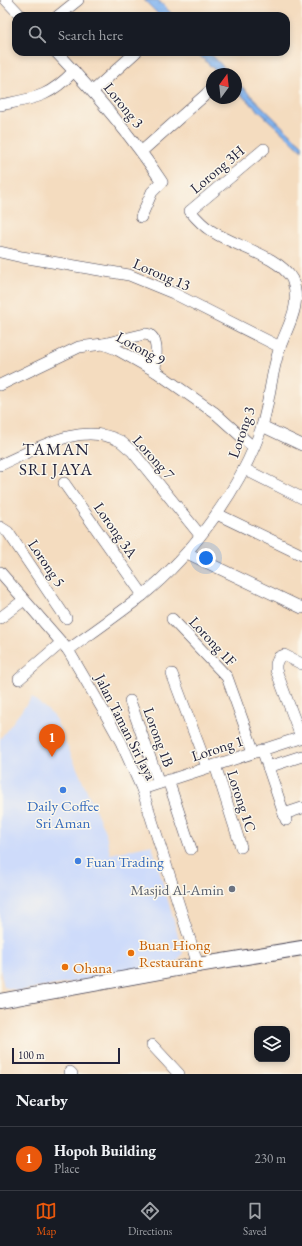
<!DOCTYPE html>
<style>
body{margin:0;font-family:"EB Garamond",serif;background:#242831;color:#f1f3f6}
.controls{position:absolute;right:12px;bottom:12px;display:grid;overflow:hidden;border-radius:8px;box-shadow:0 2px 6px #0003}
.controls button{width:36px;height:36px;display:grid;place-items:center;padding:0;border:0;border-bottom:1px solid #363941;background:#171b24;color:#f1f3f6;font:20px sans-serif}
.compass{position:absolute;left:206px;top:68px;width:36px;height:36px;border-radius:50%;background:#171b24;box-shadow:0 2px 6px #0003;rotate:15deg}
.scale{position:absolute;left:12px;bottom:10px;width:108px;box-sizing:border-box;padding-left:4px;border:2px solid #22223b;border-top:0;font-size:11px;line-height:14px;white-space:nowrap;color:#22223b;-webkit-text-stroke:3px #fbf7ec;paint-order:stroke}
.you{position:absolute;left:206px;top:558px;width:14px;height:14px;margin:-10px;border:3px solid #fff;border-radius:50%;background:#1a73e8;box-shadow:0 0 0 6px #1a73e833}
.badge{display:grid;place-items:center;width:26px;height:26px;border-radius:50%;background:#ea580c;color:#fff;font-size:13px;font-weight:700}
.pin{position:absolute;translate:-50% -33px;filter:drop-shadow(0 1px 2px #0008)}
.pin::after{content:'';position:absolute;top:21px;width:14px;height:12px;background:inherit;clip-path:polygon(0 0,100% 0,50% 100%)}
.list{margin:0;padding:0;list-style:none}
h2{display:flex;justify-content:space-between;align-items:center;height:52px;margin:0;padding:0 16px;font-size:17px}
h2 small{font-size:13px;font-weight:400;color:#9ea1a6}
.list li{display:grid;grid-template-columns:26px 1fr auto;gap:12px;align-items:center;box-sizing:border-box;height:64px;padding:0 16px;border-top:1px solid #363941}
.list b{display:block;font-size:15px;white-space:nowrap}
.list p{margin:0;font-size:13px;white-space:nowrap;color:#9ea1a6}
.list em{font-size:13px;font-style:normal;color:#9ea1a6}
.icon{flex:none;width:22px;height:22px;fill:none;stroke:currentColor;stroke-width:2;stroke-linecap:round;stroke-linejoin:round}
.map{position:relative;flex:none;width:302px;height:1074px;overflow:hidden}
.search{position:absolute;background:#171b24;box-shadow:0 2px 6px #0003;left:12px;right:12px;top:12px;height:44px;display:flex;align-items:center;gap:10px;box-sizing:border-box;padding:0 14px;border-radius:12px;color:#9ea1a6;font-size:15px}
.sheet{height:116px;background:#171b24}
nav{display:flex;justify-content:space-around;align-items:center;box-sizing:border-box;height:56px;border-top:1px solid #363941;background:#171b24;font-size:11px;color:#9ea1a6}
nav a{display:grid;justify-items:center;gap:2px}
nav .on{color:#ea580c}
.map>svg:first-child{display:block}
.built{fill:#cedbfa}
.water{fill:url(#water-ripples);stroke:#526b95}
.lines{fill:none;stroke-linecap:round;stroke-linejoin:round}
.minor-casing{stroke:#423e4f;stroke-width:12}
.major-casing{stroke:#423e4f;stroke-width:16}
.minor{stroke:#fff;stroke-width:11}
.major{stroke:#fff;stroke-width:14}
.shop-dot{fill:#3f7fe0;stroke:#fbf7ec;stroke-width:1.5}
.worship-dot{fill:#6b7280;stroke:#fbf7ec;stroke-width:1.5}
.food-dot{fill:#e8710a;stroke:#fbf7ec;stroke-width:1.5}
.labels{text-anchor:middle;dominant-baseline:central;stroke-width:3;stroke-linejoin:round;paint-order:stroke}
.street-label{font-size:15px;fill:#22223b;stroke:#fbf7ec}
.shop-label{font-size:15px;fill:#366cbe;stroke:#fbf7ec}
.worship-label{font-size:15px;fill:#5b616d;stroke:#fbf7ec;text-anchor:end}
.food-label{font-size:15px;fill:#c56008;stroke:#fbf7ec;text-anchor:start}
.quarter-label{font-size:17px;letter-spacing:1px;fill:#22223b;stroke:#fbf7ec}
</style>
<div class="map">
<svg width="302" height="1074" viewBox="0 0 302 1074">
<defs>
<pattern id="water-ripples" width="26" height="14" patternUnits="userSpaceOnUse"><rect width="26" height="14" fill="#82b4ef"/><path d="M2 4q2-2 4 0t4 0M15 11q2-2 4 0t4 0" fill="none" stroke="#709ace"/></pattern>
</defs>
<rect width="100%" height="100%" fill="#fbf7ec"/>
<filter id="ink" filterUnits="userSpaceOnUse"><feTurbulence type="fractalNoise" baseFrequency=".025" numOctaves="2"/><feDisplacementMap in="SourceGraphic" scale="8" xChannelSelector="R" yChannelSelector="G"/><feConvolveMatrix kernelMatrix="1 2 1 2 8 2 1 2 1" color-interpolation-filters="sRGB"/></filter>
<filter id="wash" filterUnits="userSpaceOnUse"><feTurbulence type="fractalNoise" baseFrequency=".012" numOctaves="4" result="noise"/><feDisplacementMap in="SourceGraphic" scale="16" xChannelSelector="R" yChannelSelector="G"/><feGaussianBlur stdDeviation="0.9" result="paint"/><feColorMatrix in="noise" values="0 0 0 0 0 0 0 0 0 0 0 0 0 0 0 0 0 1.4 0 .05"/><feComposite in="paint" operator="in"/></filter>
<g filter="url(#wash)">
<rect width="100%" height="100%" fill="#f4dcbf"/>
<polygon class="built" points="32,697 54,716 106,834 110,854 152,845 183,953 174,966 19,991 4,987 0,969 0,739"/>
<g class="water">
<polygon points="144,0 158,0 174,16 160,16"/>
<polygon points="196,52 209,52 230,74 219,74"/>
<polygon points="236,81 289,133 302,144 302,151 236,90"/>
</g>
</g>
<g filter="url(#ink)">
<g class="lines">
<g class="minor-casing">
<g id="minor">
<polyline points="6,0 21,16"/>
<polyline points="58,16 78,0"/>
<path d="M 56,52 C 95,93 131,135 162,182 L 152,192 L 141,217"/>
<polyline points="93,91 136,52"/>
<path d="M 0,105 C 35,98 48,98 74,71"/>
<polyline points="142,151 212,89"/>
<polyline points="0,252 22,257 129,275 173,293 280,347"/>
<path d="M 103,344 L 145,334 L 150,335 C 160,342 155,361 155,371"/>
<polyline points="0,385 79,347 103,344 116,349 155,371 215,413 253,447"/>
<polyline points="262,426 302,445"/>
<path d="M 0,465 C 37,449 80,421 120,441 C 124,444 128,448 132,451 L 200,535"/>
<polyline points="244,469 302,498"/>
<polyline points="64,483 143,595"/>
<polyline points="217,514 302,555"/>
<polyline points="0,527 8,532 66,618"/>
<polyline points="187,553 302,608"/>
<polyline points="0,572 68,650 106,715 121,742 142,789 198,965"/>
<polyline points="0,618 24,600"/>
<polyline points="172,619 227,677 254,752"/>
<path d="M 68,650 C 93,632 119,614 143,595 C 192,555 242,487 262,426 C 270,400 271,372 280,347 C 289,323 302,305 292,279 C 278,255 233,246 210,230 C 202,225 196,218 190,211 L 264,149"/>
<polyline points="172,674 207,767"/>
<polyline points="19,679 61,643"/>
<polyline points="130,701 159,783"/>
<polyline points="301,737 276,670 276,664 279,657 284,655 302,664"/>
<polyline points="262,749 286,820"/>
<polyline points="215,765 241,847"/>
<polyline points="268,767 302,756"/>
<polyline points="168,780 191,849"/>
<polyline points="142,789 302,737"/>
<polyline points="284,814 302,808"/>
<polyline points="152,1045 179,1074"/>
<polyline points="70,1072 72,1074"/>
</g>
</g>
<g class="major-casing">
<polyline id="major" points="0,1001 198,965 302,948"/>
</g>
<use href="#minor" class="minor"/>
<use href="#major" class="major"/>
</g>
</g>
<g class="shop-dot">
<circle cx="63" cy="790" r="4"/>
<circle cx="78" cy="861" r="4"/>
</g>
<circle class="worship-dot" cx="232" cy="889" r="4"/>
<g class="food-dot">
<circle cx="131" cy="953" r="4"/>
<circle cx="65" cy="967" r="4"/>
</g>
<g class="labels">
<g class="street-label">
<text transform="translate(124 105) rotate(51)">Lorong 3</text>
<text transform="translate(217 169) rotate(-40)">Lorong 3H</text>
<text transform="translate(162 274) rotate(23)">Lorong 13</text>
<text transform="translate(141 348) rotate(29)">Lorong 9</text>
<text transform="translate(241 432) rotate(-71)">Lorong 3</text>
<text transform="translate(154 457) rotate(48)">Lorong 7</text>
<text transform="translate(116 530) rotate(55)">Lorong 3A</text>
<text transform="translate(47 563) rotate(56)">Lorong 5</text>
<text transform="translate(213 641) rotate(47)">Lorong 1F</text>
<text transform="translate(126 727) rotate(63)">Jalan Taman Sri Jaya</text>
<text transform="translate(159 737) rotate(70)">Lorong 1B</text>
<text transform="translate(217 748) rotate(-18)">Lorong 1</text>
<text transform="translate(242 801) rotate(72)">Lorong 1C</text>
</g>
<g class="shop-label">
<text x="63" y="805">Daily Coffee<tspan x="63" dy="17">Sri Aman</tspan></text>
<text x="86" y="861" text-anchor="start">Fuan Trading</text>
</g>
<g class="worship-label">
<text x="224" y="889">Masjid Al-Amin</text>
</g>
<g class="food-label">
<text x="139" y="944">Buan Hiong<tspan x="139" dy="17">Restaurant</tspan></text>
<text x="73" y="967">Ohana</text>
</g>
<g class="quarter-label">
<text x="56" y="449">TAMAN<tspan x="56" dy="20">SRI JAYA</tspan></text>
</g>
</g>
</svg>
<div class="controls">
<button><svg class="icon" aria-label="layers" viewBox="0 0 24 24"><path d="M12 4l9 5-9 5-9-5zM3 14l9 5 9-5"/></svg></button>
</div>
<svg class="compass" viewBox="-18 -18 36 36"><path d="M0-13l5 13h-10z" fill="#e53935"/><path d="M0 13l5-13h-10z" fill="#9ea1a6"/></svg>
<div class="scale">100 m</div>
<div class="you"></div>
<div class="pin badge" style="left:52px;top:757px">1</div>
<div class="search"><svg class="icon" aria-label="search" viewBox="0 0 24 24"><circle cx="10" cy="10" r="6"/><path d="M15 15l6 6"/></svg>Search here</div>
</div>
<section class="sheet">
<h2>Nearby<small></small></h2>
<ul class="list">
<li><span class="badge">1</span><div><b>Hopoh Building</b><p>Place</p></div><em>230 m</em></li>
</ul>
</section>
<nav>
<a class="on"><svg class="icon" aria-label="map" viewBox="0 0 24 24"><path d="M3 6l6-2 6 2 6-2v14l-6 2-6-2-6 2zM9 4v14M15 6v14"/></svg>Map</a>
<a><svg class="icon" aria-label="directions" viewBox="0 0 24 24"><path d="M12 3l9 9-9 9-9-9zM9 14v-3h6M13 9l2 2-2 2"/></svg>Directions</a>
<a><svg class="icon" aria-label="saved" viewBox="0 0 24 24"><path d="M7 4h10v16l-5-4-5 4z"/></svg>Saved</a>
</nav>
